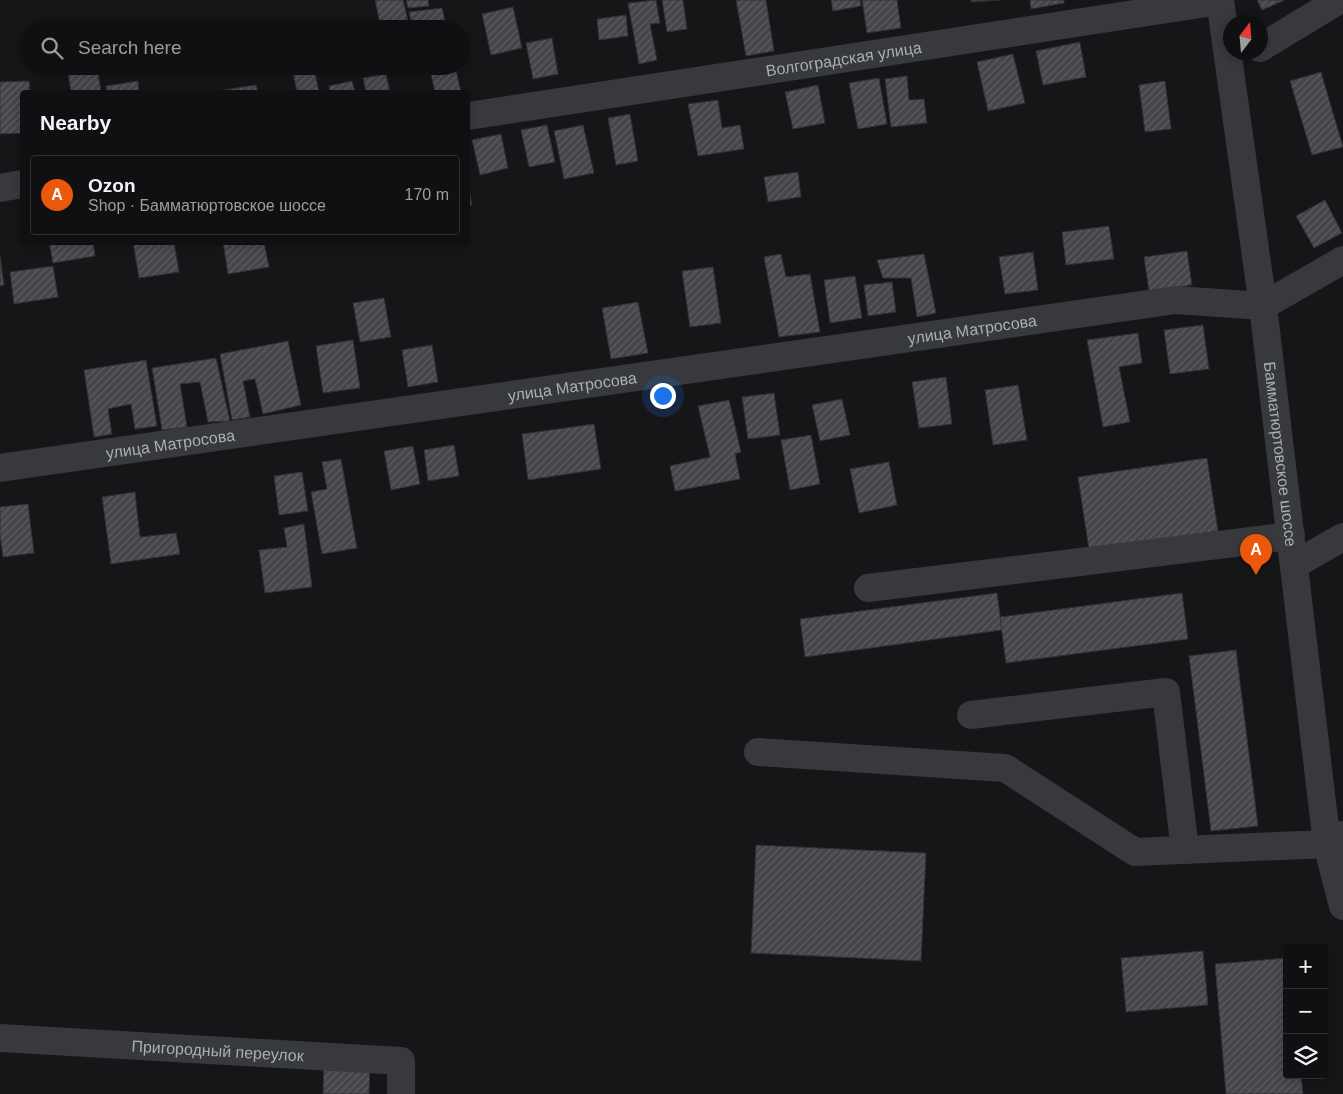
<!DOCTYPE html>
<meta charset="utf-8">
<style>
body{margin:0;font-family:Arial,sans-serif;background:#1e1e20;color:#f1f3f6}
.controls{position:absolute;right:15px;bottom:15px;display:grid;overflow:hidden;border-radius:5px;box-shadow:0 2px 12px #0003}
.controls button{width:45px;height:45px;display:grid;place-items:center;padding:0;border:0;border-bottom:1px solid #303032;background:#101012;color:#f1f3f6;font:25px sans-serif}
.compass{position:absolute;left:1223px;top:15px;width:45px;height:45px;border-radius:50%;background:#101012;box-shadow:0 2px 12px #0003;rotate:16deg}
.you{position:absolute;left:662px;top:395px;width:18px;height:18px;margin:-12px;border:4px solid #fff;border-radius:50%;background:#1a73e8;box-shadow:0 0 0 8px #1a73e833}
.badge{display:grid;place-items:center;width:32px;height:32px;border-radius:50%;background:#ea580c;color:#fff;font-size:16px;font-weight:700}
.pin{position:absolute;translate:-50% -41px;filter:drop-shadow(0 1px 2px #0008)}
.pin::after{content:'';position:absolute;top:26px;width:18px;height:15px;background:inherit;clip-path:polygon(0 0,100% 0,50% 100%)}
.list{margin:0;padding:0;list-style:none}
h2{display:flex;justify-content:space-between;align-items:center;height:65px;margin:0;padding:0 20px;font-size:21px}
h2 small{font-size:16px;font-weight:400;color:#9c9d9f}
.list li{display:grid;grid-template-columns:32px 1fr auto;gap:15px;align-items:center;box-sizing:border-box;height:80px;margin:0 10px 10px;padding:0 10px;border:1px solid #303032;border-radius:5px}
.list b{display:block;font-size:19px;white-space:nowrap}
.list p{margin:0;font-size:16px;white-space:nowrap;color:#9c9d9f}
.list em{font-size:16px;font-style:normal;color:#9c9d9f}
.icon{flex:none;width:28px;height:28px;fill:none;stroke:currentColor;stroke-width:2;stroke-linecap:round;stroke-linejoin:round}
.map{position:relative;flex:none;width:1343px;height:1094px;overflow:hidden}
.search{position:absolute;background:#101012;box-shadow:0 2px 12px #0003;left:20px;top:20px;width:450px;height:55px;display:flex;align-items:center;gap:12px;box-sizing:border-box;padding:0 18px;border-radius:28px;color:#9c9d9f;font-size:19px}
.panel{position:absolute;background:#101012;box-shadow:0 2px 12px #0003;left:20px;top:90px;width:450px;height:155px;border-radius:5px}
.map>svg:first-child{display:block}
.building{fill:url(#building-hatch);stroke:#303034}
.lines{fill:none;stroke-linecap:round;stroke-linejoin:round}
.minor{stroke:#37393c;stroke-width:28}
.labels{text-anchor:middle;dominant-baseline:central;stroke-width:4.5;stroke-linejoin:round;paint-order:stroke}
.street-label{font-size:16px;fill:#a8afb7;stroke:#111113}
</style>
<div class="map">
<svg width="1343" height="1094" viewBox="0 0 1343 1094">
<defs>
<pattern id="building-hatch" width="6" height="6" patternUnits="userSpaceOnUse" patternTransform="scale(1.25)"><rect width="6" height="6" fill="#45464b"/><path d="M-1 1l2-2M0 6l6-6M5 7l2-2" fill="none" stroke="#5d5e63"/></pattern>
</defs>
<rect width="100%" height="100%" fill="#161618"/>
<g class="building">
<polygon points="375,0 403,0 410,29 381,29"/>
<polygon points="406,0 428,0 429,6 408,8"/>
<polygon points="656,0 660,23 650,24 657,60 639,64 628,3"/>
<polygon points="662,0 683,0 687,29 667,32"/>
<polygon points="736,0 766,0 774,51 746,56"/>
<polygon points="831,0 860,0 861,6 833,11"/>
<polygon points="862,0 897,0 901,28 867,33"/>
<polygon points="971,0 1000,0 971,2"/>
<polygon points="1030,0 1064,0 1064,3 1031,9"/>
<polygon points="1257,0 1285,0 1262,10"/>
<polygon points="513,7 522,48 491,55 482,14"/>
<polygon points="442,8 447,29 413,29 409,12"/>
<polygon points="626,15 628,36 599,40 597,19"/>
<polygon points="552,38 558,74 533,79 526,43"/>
<polygon points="1080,42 1086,77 1043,85 1036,51"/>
<polygon points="1013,54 1025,103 988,111 977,62"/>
<polygon points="97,66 101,92 71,92 67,67"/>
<polygon points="429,66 455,66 461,92 435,92"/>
<polygon points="314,68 319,92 297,92 293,72"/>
<polygon points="1321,72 1343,147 1312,155 1290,81"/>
<polygon points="386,74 390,92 366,92 363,78"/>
<polygon points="907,76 909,100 924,99 927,123 891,127 885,79"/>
<polygon points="879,78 887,124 858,129 849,83"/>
<polygon points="29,81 30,92 22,92 22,133 0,134 0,82"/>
<polygon points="138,81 139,92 107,92 106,86"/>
<polygon points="352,81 355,92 330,92 329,86"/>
<polygon points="1165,81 1171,129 1145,132 1139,85"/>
<polygon points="256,85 258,92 216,92 216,91"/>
<polygon points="818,85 825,123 793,129 785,92"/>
<polygon points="718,100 722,128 740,125 744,149 698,156 688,104"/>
<polygon points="630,114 638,161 616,165 608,118"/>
<polygon points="547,125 555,162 529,167 521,130"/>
<polygon points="583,125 594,173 564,179 554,131"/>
<polygon points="501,134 508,168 480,175 472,140"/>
<polygon points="798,172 801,197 768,202 764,177"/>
<polygon points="468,182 472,205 468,205"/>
<polygon points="1325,200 1342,233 1314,248 1296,216"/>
<polygon points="1109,226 1114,259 1066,265 1062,232"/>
<polygon points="49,242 93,242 95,256 53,263"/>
<polygon points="133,242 174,242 179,272 139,278"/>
<polygon points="223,242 264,242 269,267 228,274"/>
<polygon points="1187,251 1192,285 1149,291 1144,257"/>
<polygon points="1033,252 1038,290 1005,294 999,257"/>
<polygon points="781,254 786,277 810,274 820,332 779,337 764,257"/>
<polygon points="924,254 936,313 917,317 911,278 883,278 877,260"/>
<polygon points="0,255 4,285 0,286"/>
<polygon points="53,266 58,297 14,304 10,272"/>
<polygon points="713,267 721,323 690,327 682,271"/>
<polygon points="855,276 862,318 830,323 824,280"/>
<polygon points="892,282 896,312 868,316 864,285"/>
<polygon points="384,298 391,337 360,342 353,303"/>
<polygon points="638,302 648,353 611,359 602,308"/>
<polygon points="1203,325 1209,369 1170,374 1164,330"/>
<polygon points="1138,333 1142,363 1119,367 1130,422 1103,427 1087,340"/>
<polygon points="353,340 360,388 323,393 316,346"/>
<polygon points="288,341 301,405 263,414 255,379 243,381 250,417 232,420 220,354"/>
<polygon points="432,345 438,382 408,387 402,350"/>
<polygon points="216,358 230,421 208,422 200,382 180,384 187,427 162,430 152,368"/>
<polygon points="146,360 157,426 135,429 131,404 108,409 112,434 94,437 84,370"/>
<polygon points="946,377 952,424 919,428 912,382"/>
<polygon points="1018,385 1027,440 993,445 985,390"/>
<polygon points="774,393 780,435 748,439 742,397"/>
<polygon points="842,399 850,435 820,441 812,405"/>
<polygon points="729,400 741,452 735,454 740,479 675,491 670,466 710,457 698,406"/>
<polygon points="594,424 601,469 528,480 522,434"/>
<polygon points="811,435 820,484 790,490 781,440"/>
<polygon points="454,445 459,476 428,481 424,450"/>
<polygon points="413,446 420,484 391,490 384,451"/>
<polygon points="1207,458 1218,531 1089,550 1078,477"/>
<polygon points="341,459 357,548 322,554 311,492 327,489 322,462"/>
<polygon points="889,462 897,505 859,513 850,469"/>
<polygon points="302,472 308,511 279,515 274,476"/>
<polygon points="135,492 140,537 176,533 180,554 111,564 102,497"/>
<polygon points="28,504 34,553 3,557 0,535 0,507"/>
<polygon points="304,524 312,587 265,593 259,550 287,547 284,528"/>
<polygon points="997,593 1002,630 805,657 800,619"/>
<polygon points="1182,593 1188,639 1006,663 1000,617"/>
<polygon points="1236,650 1258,826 1211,831 1189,656"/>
<polygon points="756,845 926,853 921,961 751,953"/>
<polygon points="1203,951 1208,1005 1126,1012 1121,958"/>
<polygon points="1287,958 1287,1075 1301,1075 1303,1094 1226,1094 1215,964"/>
<polygon points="324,1063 370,1065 369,1094 323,1094"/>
</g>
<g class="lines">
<g class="minor">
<path id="s1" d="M 1220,0 L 1263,306 L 1327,844 L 1343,906"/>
<polyline points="1260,48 1339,0"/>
<path id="s2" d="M 468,116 L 1220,1"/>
<polyline points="0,188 22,184"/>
<path id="s3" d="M 0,468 L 1176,300 L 1263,306 L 1343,260"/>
<polyline points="1294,565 1343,537"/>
<polyline points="868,588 1291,536"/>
<polyline points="971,715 1166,692 1185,850"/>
<polyline points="758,752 1005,768 1135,852 1327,844 1342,835"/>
<path id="s4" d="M 0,1038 L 401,1061 L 401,1094"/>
</g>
</g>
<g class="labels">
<g class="street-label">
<text stroke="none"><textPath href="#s2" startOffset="380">Волгоградская улица</textPath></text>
<text stroke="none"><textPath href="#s3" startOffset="982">улица Матросова</textPath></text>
<text stroke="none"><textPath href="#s3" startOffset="578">улица Матросова</textPath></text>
<text stroke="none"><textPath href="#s3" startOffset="172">улица Матросова</textPath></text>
<text stroke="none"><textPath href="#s1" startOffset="458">Бамматюртовское шоссе</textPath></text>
<text stroke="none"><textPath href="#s4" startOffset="218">Пригородный переулок</textPath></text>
</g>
</g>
</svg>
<div class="controls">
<button>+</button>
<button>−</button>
<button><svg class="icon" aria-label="layers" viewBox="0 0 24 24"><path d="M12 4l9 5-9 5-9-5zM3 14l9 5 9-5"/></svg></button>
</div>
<svg class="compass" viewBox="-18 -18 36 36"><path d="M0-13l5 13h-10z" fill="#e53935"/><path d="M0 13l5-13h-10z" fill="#9c9d9f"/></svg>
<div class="you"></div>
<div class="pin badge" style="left:1256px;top:575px">A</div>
<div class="search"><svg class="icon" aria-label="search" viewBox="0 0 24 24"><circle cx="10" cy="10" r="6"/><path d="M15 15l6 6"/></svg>Search here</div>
<section class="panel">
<h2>Nearby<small></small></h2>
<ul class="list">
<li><span class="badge">A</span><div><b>Ozon</b><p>Shop · Бамматюртовское шоссе</p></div><em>170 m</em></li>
</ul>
</section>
</div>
